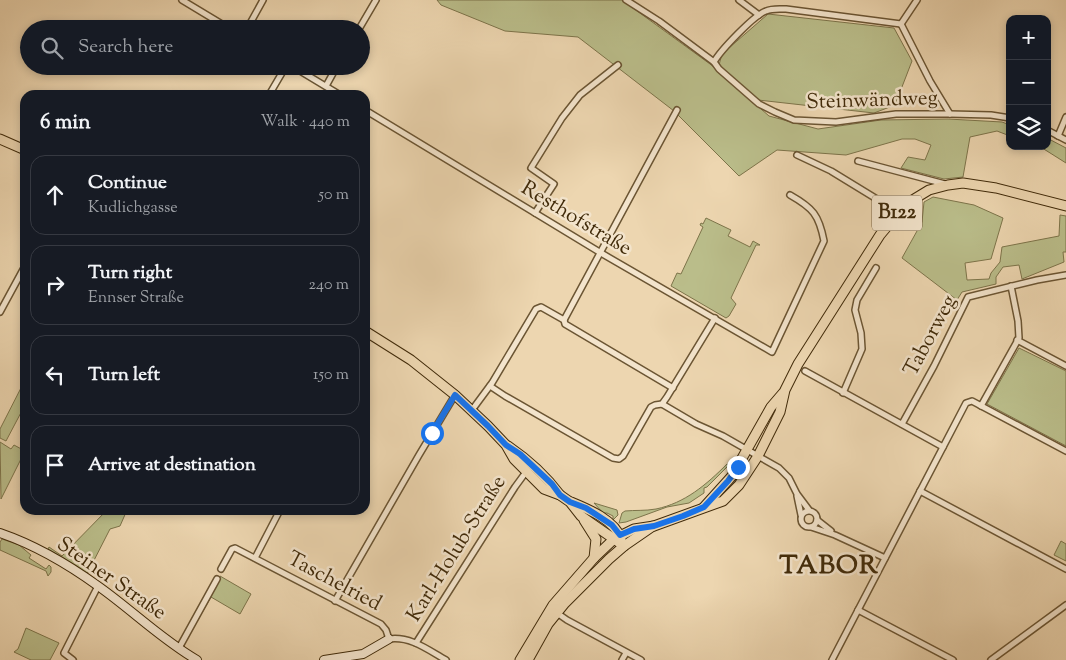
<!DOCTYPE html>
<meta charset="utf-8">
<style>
body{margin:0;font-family:"Sorts Mill Goudy",serif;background:#242831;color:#f1f3f6}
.controls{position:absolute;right:15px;top:15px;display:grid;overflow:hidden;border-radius:10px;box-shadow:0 2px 8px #0003}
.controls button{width:45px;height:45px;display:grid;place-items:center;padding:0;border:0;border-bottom:1px solid #363941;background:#171b24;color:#f1f3f6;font:25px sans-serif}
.stop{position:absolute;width:15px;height:15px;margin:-11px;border:4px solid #1a73e8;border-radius:50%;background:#fff}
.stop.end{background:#1a73e8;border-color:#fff;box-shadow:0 1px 5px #0008}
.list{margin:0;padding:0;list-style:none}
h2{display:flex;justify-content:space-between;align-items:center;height:65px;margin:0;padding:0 20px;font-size:21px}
h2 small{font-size:16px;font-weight:400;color:#9ea1a6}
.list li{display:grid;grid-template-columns:32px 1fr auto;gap:15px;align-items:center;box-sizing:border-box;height:80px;margin:0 10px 10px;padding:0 10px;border:1px solid #363941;border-radius:15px}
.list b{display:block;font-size:19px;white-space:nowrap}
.list p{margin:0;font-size:16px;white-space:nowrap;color:#9ea1a6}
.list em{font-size:16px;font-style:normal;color:#9ea1a6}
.icon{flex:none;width:28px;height:28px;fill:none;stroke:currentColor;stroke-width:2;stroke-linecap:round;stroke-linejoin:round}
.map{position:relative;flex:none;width:1066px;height:660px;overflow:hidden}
.search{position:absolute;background:#171b24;box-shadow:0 2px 8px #0003;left:20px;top:20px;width:350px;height:55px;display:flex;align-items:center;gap:12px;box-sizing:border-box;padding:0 18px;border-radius:28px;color:#9ea1a6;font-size:19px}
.panel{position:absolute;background:#171b24;box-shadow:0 2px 8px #0003;left:20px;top:90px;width:350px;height:425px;border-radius:15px}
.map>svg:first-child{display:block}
.green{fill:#babd8a;stroke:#7d744a}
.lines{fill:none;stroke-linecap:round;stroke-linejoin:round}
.street-casing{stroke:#6b5533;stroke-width:8}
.secondary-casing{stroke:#402a09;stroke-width:10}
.primary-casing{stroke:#402a09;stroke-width:11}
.street{stroke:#f3e4cc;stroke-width:5}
.secondary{stroke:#f3e4cc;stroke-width:8}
.primary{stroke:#edd6b0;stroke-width:9}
.route{stroke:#1a73e8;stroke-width:6}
.labels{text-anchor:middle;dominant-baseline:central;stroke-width:5;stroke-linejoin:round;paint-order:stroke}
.shield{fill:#f3e4cc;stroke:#766244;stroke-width:1}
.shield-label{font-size:20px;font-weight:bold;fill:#402a09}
.street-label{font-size:21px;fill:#402a09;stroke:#f3e4cc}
.district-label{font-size:26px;font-weight:bold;letter-spacing:1px;fill:#402a09;stroke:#f3e4cc}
</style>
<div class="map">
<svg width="1066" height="660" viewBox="0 0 1066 660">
<rect width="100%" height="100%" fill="#edd6b0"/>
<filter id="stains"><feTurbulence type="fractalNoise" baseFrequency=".004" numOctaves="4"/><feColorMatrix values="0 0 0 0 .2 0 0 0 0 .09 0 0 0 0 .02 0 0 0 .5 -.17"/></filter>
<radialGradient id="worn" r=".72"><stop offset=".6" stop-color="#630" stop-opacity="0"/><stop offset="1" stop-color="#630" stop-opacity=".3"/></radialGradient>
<g class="green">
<polygon points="437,0 622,0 710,64 769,116 818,129 881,120 948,119 1002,122 1010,125 1010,136 997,131 970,137 963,177 944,179 901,168 908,157 925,160 931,145 915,139 902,139 846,155 777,150 739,176 674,111 578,37 505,31 441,5"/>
<polygon points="768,14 894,28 912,61 895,105 874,113 758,100 719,65 722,54"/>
<polygon points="1047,138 1066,148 1066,163 1039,146 1047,146"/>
<polygon points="933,197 974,205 1003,218 991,259 965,263 967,280 989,279 991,273 1000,262 1002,247 1059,236 1060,215 1066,216 1066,252 1063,252 1064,262 1022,279 1019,265 1003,267 996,277 996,284 962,292 957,300 902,258 922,222 924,202"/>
<polygon points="706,218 731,230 728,236 750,247 753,241 760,245 756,245 731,298 736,304 729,316 726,318 671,286 677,273 681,274 703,227 700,225 701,223 703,224"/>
<polygon points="1019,348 1066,371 1066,446 987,404"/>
<polygon points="23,384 25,384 25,405 6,441 0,438 0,429"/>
<polygon points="0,442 11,449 14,445 25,451 1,499"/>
<path d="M 727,464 L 729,465 L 707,487 L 704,488 L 704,493 L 689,503 L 667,507 L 626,522 L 619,523 L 622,513 L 625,511 C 635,510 645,511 656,509 C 685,503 706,485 727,464 Z"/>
<polygon points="594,503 617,510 618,515 613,520 613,516 607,513 603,513"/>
<polygon points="107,510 127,510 120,526 110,529 87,574 48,549 49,547 62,556"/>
<polygon points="2,539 19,545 31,555 29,558 46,569 49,565 51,567 51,572 48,576 46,571 0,550 0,542"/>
<polygon points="1061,541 1066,544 1066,561 1054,555"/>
<polygon points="220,576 251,594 240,614 211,597 184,644"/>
<polygon points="26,628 59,643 50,660 31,660 14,652 18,649"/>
</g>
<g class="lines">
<g class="street-casing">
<g id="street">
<polyline points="182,0 230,29"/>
<polyline points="626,0 659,21 714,62 719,69 759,104 775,112 794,120 836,122 896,114 950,114 991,115 1010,118"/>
<polyline points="739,0 759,15"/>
<polyline points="901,24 930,81 950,114"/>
<polyline points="901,24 917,0"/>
<polyline points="247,29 263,0"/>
<polyline points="359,29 376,0"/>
<path d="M 714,62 C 720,51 754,15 766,11 C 772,8 780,9 786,9 L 901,24"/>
<polyline points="292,66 340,95"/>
<polyline points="326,86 337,66"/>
<polyline points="269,95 286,66"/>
<path d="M 365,110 L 601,253 L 772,352 L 824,241 C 819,215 813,208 790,195"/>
<polyline points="1047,130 1066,140"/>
<polyline points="1058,136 1066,117"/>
<polyline points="797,155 831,171 898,212"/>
<polyline points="858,161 945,184"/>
<polyline points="535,213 554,184 531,168 562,118 580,95 618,65"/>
<polyline points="0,312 25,266"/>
<polyline points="564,320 677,110"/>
<polyline points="1017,340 1066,366"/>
<polyline points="805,371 943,447"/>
<polyline points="490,386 505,396 613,458 619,459 623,456 651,407 655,405 662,404 667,397 715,318"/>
<polyline points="843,393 862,349 861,333 855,310 857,300 876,268"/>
<polyline points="662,404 696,424 723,436 779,468 789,478 797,494 809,510"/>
<polyline points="981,406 1019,338 1018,321 1011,286"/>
<polyline points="472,410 492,383 536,309 541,307 564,320 565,324 673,388"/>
<polyline points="902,424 934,366 968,297 1037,280 1066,275"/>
<polyline points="920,491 1066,569"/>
<polyline points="797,496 801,515"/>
<circle cx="809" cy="519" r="8"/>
<polyline points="817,520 831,531"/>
<polyline points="811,527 835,535 885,558"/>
<polyline points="255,558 280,510"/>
<path d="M 221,569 L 232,549 L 235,548 L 381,624 L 386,630 L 389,639 C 411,636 428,650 446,660"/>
<polyline points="335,601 419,455 455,395"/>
<polyline points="858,610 953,660"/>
<polyline points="557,613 567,620 641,660"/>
<polyline points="416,643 515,487 526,472"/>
<polyline points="179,648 217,579"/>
<polyline points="73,660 64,653 98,586"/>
<polyline points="622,660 626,653"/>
<polyline points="832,660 966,403 972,401 1066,451"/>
<polyline points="991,660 1066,605"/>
</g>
</g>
<g class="secondary-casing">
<g id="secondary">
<path d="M 0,533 C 35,545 69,565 98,586 C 132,610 162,640 197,660"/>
<polyline points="324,660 363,654 389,639"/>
</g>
</g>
<g class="primary-casing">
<g id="primary">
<polyline points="0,139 25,150"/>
<polyline points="365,331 411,360 455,395 488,426 506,445 514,459 544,489 560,495 570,502 581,516 624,546"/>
<path d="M 508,446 C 527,459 546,476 560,495"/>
<path d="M 571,502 C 588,509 615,520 621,539"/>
<polyline points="704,507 732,476 771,407 783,393"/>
<polyline points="584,520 596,539 594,558"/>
<polyline points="520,660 553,605 594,558 614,539 634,529 654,526 723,501 739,485 758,456 780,412 785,390 798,364 880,235 906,204 929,190 948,185 963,183 996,188 1066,206"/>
<polyline points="528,660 548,624 565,603 609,559 624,546 653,526"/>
</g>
</g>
<use href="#street" class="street"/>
<use href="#secondary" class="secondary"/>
<use href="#primary" class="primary"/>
</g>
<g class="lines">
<polyline class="route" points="432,433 455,395 488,426 506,445 520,454 552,484 560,495 570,502 586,508 612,525 620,535 634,529 654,526 683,516 704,507 728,481 738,467"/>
</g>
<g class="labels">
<rect class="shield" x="872" y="195.5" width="50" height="35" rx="4"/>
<g class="shield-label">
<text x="897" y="213">B122</text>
</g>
<g class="street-label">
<text transform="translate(872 101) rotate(-2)">Steinwändweg</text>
<text transform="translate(576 219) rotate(31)">Resthofstraße</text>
<text transform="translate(931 336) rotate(-62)">Taborweg</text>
<text transform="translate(457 549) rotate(-58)">Karl-Holub-Straße</text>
<text transform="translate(111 579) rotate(35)">Steiner Straße</text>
<text transform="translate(334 582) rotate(28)">Taschelried</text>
</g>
<g class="district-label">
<text x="829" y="566">TABOR</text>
</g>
</g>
<rect width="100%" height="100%" filter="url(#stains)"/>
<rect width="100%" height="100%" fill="url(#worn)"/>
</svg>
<div class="controls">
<button>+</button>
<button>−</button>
<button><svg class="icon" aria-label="layers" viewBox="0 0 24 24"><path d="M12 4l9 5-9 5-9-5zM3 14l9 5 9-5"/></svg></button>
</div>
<div class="stop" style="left:432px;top:433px"></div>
<div class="stop end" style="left:738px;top:467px"></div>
<div class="search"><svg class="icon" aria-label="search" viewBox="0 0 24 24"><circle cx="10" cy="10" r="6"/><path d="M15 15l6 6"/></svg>Search here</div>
<section class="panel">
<h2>6 min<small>Walk · 440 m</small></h2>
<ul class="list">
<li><svg class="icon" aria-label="ahead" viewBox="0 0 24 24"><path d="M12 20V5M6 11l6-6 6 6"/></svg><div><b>Continue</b><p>Kudlichgasse</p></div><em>50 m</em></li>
<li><svg class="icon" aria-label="right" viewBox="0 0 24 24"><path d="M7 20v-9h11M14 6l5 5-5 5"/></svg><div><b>Turn right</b><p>Ennser Straße</p></div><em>240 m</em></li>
<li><svg class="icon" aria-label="left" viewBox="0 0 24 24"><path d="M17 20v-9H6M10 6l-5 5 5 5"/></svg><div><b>Turn left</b></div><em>150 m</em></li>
<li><svg class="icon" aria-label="arrive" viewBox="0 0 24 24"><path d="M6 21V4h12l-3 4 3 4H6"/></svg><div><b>Arrive at destination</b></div></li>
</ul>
</section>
</div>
